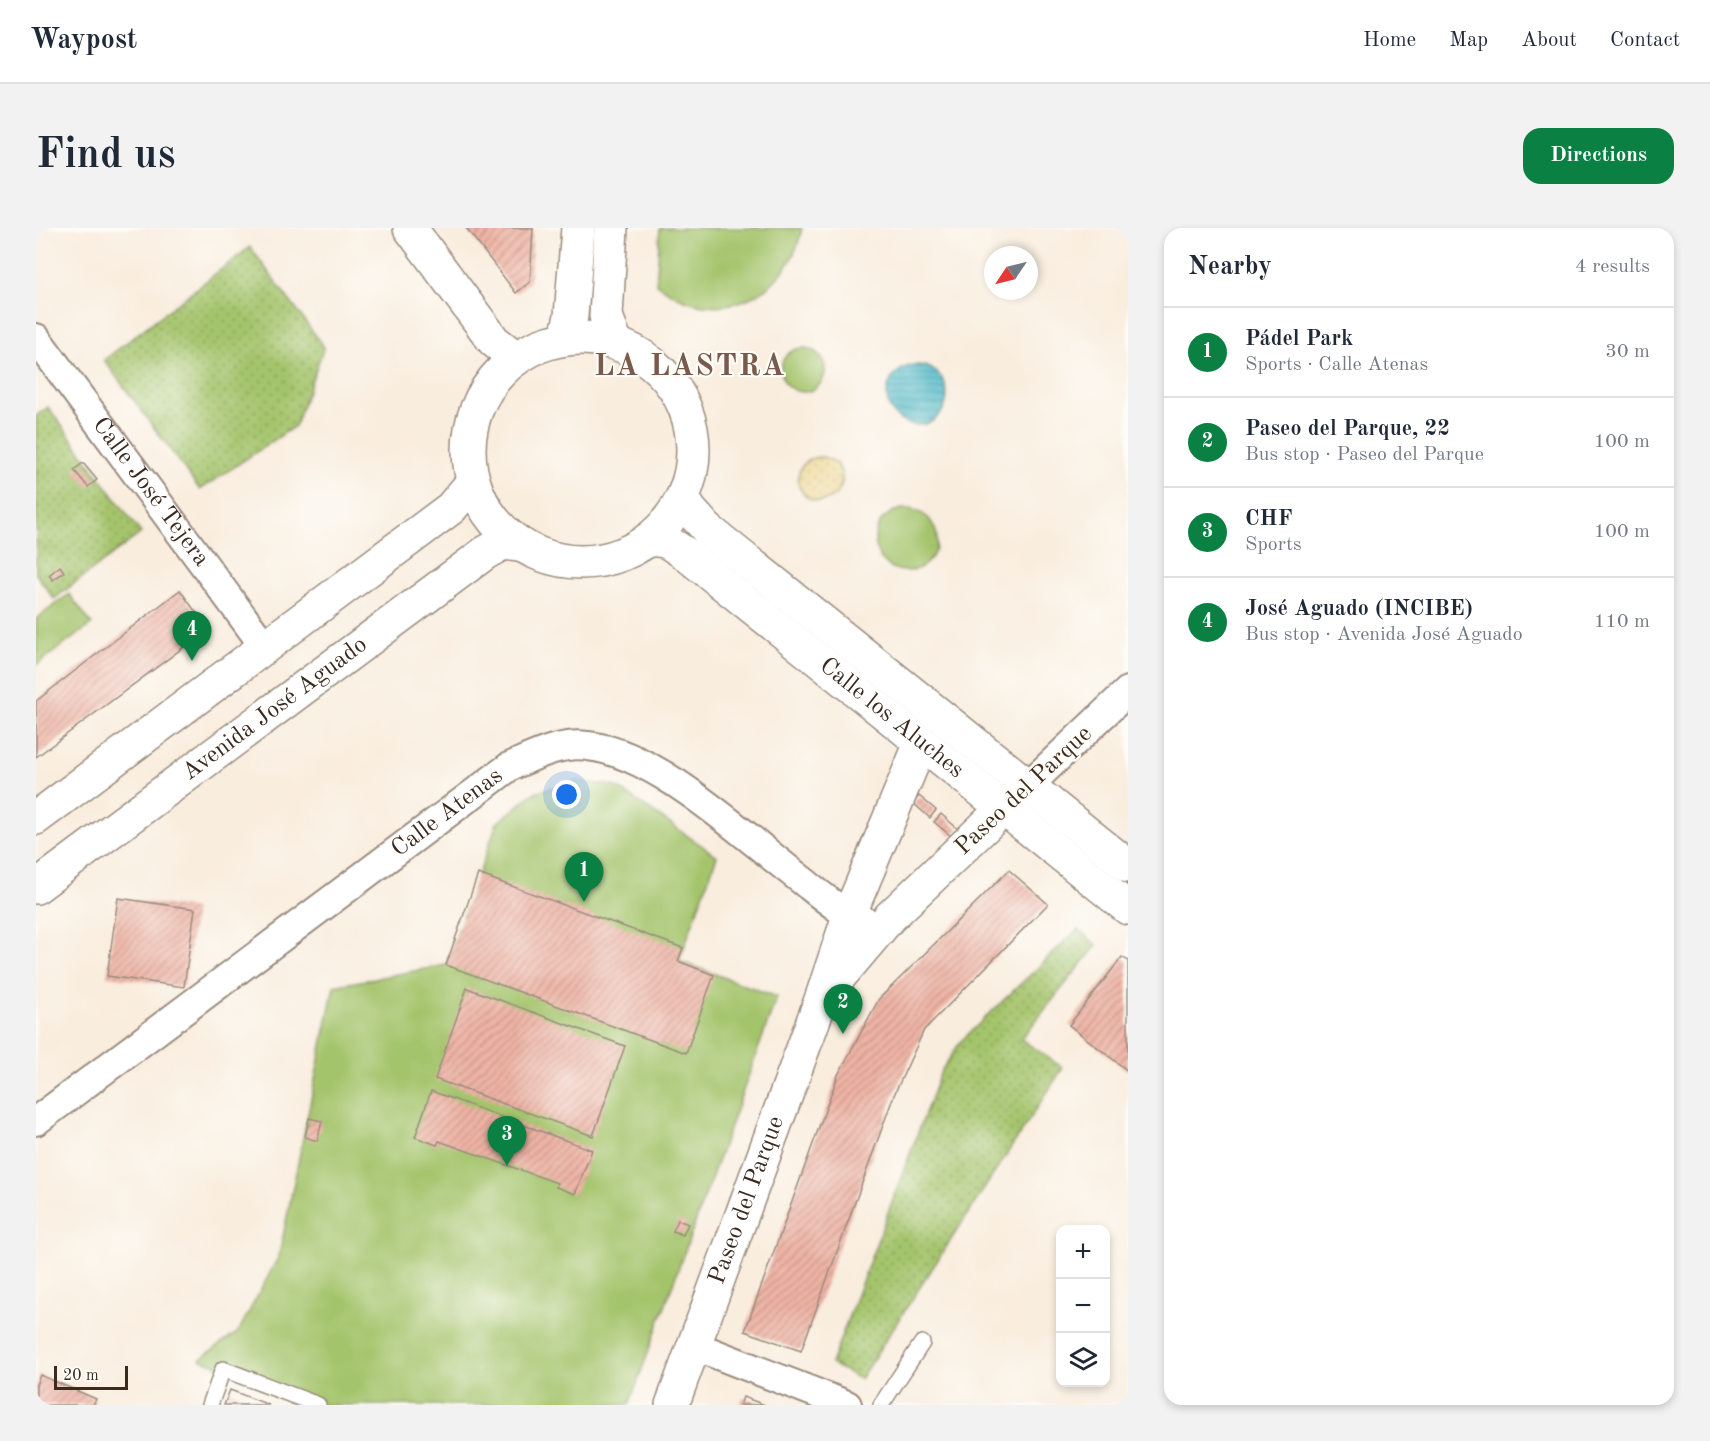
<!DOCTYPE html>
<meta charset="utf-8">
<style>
body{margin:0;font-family:"Old Standard TT",serif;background:#f2f2f3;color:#1f2937}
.controls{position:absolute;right:18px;bottom:18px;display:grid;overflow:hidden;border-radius:12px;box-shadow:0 3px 9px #0003}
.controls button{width:54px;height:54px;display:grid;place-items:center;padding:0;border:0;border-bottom:2px solid #e0e1e3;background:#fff;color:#1f2937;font:30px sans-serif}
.compass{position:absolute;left:948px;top:18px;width:54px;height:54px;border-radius:50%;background:#fff;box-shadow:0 3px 9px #0003;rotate:235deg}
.scale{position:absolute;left:18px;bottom:15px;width:74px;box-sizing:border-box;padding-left:6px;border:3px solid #3b2a1e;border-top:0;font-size:16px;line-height:21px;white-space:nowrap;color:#3b2a1e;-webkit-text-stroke:4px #fdfcf7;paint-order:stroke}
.you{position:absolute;left:531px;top:567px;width:21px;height:21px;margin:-15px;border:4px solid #fff;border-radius:50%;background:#1a73e8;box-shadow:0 0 0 9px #1a73e833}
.badge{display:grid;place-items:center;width:39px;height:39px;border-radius:50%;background:#0b8043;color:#fff;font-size:20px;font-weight:700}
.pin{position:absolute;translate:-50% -50px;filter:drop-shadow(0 2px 3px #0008)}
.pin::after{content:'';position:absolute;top:32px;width:21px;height:18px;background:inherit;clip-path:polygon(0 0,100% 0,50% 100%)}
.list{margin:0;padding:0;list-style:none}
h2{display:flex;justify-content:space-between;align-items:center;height:78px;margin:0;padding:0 24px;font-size:26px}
h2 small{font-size:20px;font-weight:400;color:#747a83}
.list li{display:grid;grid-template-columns:39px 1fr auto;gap:18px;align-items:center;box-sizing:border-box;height:90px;padding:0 24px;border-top:2px solid #e0e1e3}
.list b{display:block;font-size:22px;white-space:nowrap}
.list p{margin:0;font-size:20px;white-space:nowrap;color:#747a83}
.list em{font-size:20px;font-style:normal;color:#747a83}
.icon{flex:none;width:33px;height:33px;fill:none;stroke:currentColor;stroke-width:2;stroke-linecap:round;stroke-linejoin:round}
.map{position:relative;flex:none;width:1092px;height:1177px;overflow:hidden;border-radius:18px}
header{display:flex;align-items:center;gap:36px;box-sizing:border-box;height:84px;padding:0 30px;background:#fff;border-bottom:2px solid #e0e1e3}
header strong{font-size:28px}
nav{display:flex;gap:33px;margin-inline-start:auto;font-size:21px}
.intro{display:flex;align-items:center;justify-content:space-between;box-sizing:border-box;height:144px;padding:0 36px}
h1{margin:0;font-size:42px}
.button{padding:15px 27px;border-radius:18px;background:#0b8043;color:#fff;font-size:21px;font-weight:700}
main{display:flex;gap:36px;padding:0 36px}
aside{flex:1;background:#fff;border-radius:18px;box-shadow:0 3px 9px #0003}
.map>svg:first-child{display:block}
.green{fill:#a4c46c;stroke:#707745;stroke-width:1.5}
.sand{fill:url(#sand-dots);stroke:#94825e;stroke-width:1.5}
.park{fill:url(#park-dots);stroke:#707745;stroke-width:1.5}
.water{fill:url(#water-rules);stroke:#437172;stroke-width:1.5}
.building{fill:url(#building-hatch)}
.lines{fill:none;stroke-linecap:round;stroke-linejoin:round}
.lane-casing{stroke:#9a8c7e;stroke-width:18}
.street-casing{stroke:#9a8c7e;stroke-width:32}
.secondary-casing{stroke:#9a8c7e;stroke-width:36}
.lane{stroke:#fff;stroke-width:15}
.street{stroke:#fff;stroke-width:28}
.secondary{stroke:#fff;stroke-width:33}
.labels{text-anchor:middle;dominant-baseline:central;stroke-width:4.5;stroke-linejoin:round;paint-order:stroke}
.street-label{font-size:24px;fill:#3b2a1e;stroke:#fdfcf7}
.district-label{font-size:30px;font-weight:bold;letter-spacing:1.5px;fill:#7a5a4d;stroke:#fdfcf7}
</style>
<header>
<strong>Waypost</strong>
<nav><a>Home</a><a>Map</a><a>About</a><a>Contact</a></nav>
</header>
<div class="intro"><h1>Find us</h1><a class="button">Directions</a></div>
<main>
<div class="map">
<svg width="1092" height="1177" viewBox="0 0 1092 1177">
<defs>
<pattern id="sand-dots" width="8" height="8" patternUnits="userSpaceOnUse" patternTransform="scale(1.5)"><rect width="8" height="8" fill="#eeda9e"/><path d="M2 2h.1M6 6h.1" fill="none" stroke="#cdbb88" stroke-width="1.8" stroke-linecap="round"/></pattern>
<pattern id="park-dots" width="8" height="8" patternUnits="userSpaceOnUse" patternTransform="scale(1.5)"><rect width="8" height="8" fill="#a4c46c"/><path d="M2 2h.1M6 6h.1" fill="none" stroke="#879f58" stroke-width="1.8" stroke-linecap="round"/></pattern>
<pattern id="water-rules" width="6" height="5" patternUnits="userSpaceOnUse" patternTransform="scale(1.5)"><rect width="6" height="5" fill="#4bb8c7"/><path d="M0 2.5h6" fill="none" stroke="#4096a1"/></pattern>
<pattern id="building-hatch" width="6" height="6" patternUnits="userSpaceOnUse" patternTransform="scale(1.5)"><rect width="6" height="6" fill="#efb4a5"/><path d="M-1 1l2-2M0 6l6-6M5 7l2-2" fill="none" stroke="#c39386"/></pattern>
</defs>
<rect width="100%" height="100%" fill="#fdfcf7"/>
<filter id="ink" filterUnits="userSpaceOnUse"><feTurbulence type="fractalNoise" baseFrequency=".0167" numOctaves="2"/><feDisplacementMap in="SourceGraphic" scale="12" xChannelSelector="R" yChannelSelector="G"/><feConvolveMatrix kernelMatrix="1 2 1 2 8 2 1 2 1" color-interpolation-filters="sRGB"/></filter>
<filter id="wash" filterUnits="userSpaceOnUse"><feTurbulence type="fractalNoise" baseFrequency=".008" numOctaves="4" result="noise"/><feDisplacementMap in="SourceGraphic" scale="24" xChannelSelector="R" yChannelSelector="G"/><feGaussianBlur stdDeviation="1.35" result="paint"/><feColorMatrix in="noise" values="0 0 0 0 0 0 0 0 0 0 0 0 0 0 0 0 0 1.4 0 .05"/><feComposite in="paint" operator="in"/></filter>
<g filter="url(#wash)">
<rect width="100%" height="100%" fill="#f9edde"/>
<g class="green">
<path d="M 624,0 L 766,0 C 757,56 699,95 644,70 C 636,67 628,60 620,56 Z"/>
<circle cx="767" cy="142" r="22"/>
<circle cx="870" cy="312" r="31"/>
<polygon points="33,366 56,396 0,437 0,391"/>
<polygon points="541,553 579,558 681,628 643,733 741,769 593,1177 288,1177 164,1131 202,1104 243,1028 298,758 410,737 461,595 499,564"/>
</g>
<circle class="sand" cx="784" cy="251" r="22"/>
<g class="park">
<polygon points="214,19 288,119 259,198 164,262 68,132"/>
<polygon points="12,179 105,305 18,371 0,346 0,188"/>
<polygon points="1042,701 1061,717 985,811 1027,840 824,1151 795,1136 905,843 925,813"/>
</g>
<circle class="water" cx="881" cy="167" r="30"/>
<g id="blocks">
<g class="building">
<polygon points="430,0 497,0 494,54 480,65"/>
<polygon points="47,235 61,252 52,259 38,242"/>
<polygon points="24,338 28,344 17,352 13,347"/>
<polygon points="144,362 172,401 0,529 0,473"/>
<polygon points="883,568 900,582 894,590 877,575"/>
<polygon points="905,586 922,601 915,608 898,594"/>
<polygon points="973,642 1012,676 888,802 858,867 765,1123 709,1103 802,847 843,771"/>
<polygon points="442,646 647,720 642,733 678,747 650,825 410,737"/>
<polygon points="82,670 159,681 148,759 71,748"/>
<polygon points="1086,729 1092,733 1092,843 1033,797"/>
<polygon points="431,760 589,818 557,908 399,851"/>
<polygon points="395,863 556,922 539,966 520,959 521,955 403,913 401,917 379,909"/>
<polygon points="273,890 286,893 281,913 269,909"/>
<polygon points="642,992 652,996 647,1007 637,1003"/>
<polygon points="4,1147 60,1171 57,1177 0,1177 0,1157"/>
<polygon points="194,1162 233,1177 188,1177"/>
<polygon points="707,1169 729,1177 704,1177"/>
</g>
</g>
</g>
<g filter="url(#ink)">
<use href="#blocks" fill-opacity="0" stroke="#9a8c7e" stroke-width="1.5"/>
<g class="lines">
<g class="lane-casing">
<g id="lane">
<polyline points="174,1177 187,1141 282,1177"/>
<polyline points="845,1177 886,1115"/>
</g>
</g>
<g class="street-casing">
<g id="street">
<path id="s1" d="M 0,110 L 229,419"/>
<polyline points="976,573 1092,463"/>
<path id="s2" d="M 0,893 L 473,539 C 498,528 524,514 552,518 C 622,525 710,610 767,653 C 786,668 809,688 832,695"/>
<polyline points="659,1118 811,1177"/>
</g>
</g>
<g class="secondary-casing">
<g id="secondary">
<polyline points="374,0 458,113 480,130"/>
<polyline points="575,0 570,88 580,115"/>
<circle cx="545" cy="222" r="112"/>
<polyline points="530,110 535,88 542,0"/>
<polyline points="647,270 654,282 671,301 1092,638"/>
<path id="s3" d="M 613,311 L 630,313 L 650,326 L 1092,680"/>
<polyline points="0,590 415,280 437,254"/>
<path id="s4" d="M 0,659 L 449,325 L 467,315 L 484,317"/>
<polyline points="797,756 853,690 968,580"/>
<path id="s5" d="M 636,1177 L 786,769 L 814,685 L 885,515"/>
</g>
</g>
<use href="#lane" class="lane"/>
<use href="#street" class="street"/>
<use href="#secondary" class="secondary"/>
</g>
</g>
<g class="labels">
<g class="street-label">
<text stroke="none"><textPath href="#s1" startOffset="192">Calle José Tejera</textPath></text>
<text stroke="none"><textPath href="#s4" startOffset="298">Avenida José Aguado</textPath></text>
<text stroke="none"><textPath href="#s3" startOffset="304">Calle los Aluches</textPath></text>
<text transform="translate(988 563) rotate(-43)">Paseo del Parque</text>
<text stroke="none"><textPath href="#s2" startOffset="514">Calle Atenas</textPath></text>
<text stroke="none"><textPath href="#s5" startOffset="218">Paseo del Parque</textPath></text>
</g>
<g class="district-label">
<text x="654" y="139">LA LASTRA</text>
</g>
</g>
</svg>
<div class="controls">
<button>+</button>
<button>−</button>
<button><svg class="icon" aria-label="layers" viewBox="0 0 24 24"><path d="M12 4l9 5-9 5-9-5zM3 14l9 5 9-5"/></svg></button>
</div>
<svg class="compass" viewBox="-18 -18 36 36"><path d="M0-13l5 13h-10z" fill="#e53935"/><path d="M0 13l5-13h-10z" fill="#747a83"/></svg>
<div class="scale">20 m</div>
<div class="you"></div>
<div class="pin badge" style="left:548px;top:674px">1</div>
<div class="pin badge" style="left:807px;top:806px">2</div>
<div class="pin badge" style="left:471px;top:938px">3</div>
<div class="pin badge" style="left:156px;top:433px">4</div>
</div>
<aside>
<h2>Nearby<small>4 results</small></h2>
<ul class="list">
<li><span class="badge">1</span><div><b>Pádel Park</b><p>Sports · Calle Atenas</p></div><em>30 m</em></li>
<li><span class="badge">2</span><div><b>Paseo del Parque, 22</b><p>Bus stop · Paseo del Parque</p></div><em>100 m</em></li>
<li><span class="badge">3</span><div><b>CHF</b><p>Sports</p></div><em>100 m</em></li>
<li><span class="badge">4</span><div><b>José Aguado (INCIBE)</b><p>Bus stop · Avenida José Aguado</p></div><em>110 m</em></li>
</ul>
</aside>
</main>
